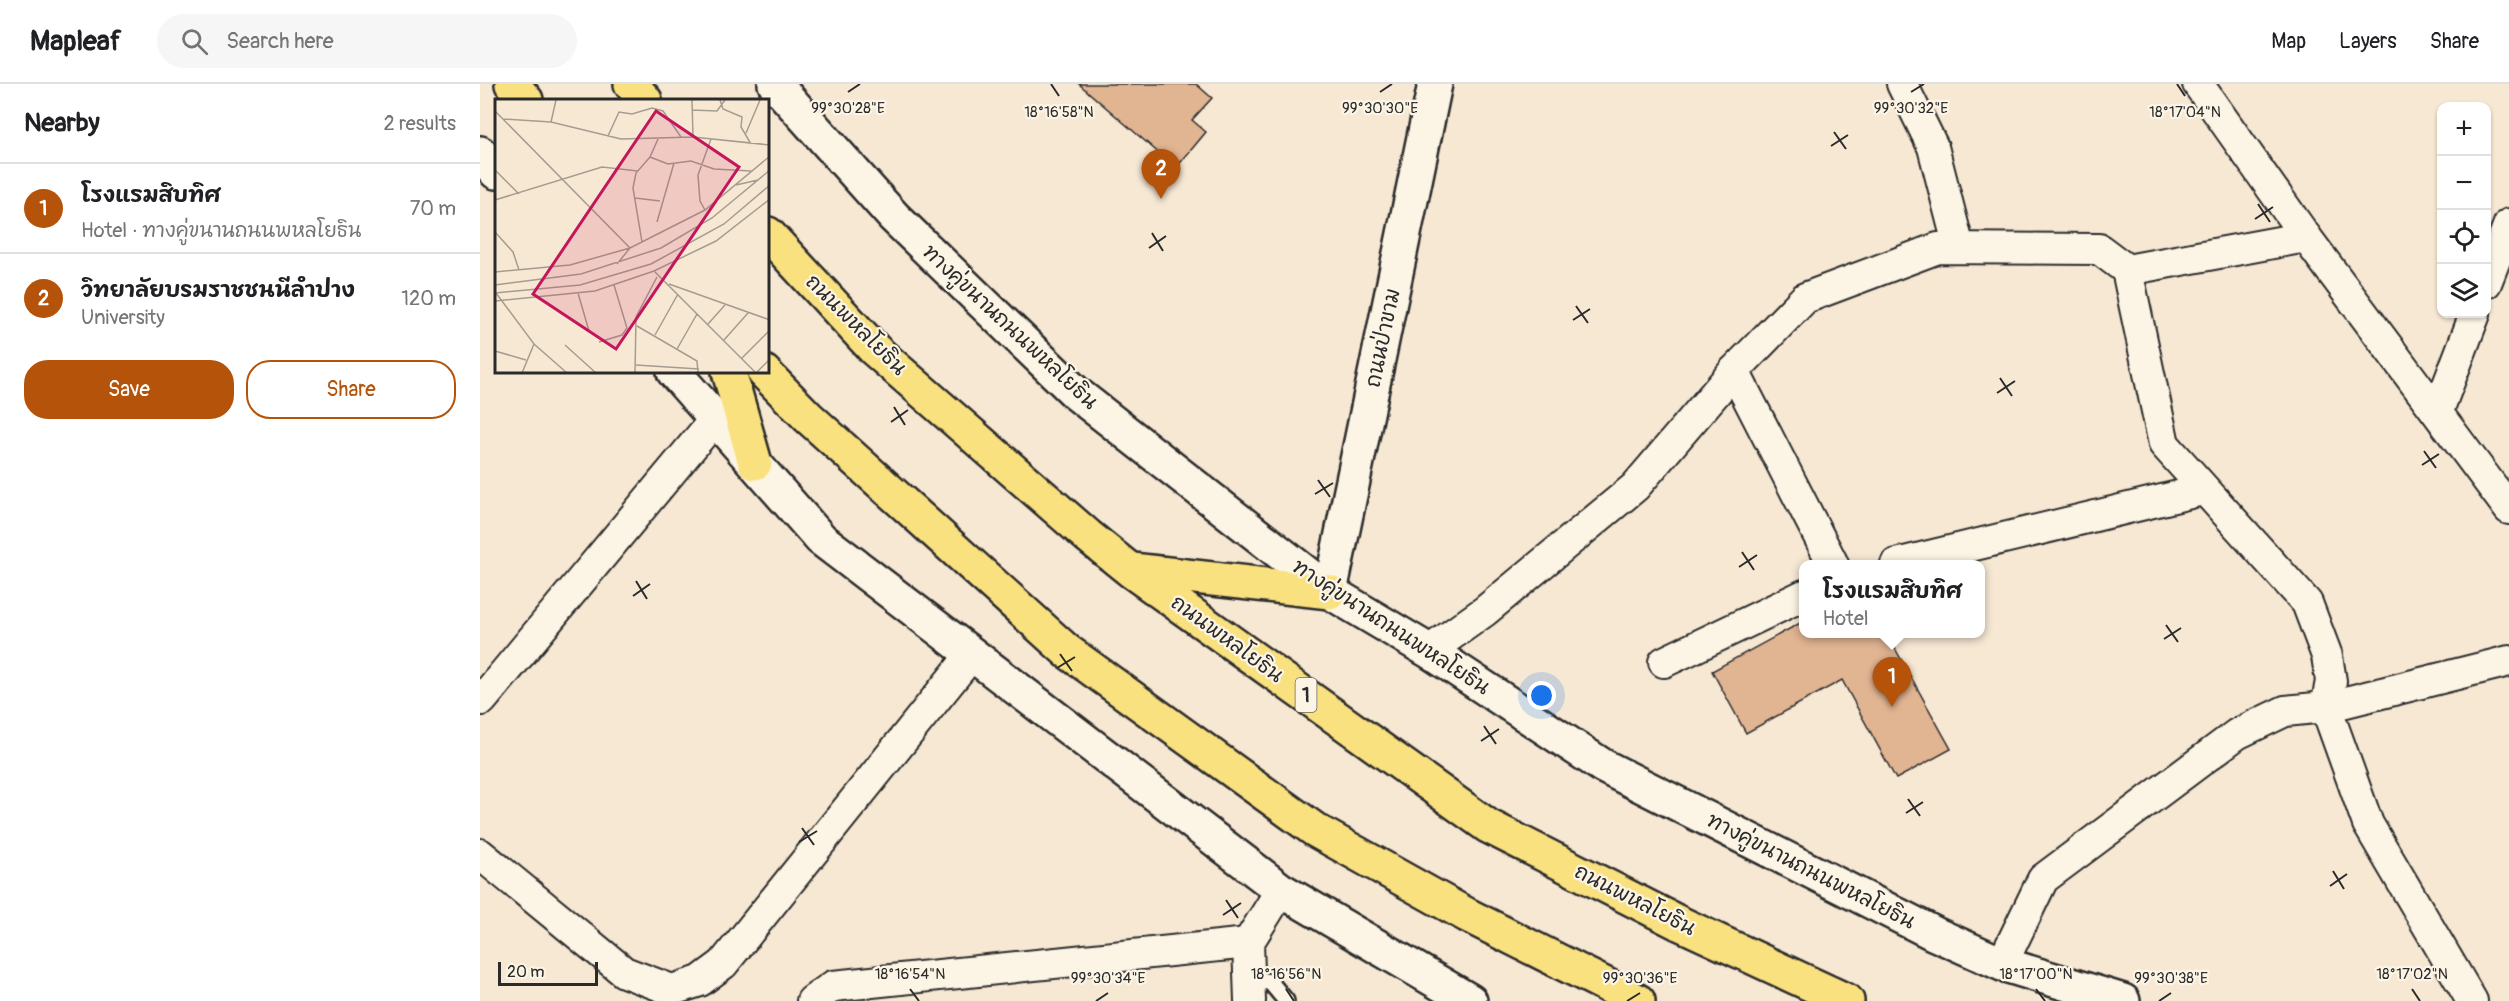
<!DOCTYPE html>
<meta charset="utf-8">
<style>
body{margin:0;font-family:Pangolin,"Playpen Sans Thai",sans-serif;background:#f6f6f6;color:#202124}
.controls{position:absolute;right:18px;top:18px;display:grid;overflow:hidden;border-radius:12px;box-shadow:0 2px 4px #0004}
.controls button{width:54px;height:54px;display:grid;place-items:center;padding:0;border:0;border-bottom:2px solid #e0e0e0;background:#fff;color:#202124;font:30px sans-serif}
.scale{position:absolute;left:18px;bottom:15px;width:100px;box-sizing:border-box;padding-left:6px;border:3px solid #2b2b2b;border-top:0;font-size:16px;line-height:21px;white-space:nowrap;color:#2b2b2b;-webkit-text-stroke:4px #fcf5e5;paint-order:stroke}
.you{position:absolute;left:1062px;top:612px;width:21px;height:21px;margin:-15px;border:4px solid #fff;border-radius:50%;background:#1a73e8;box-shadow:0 0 0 9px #1a73e833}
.badge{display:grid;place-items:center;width:39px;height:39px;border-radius:50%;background:#b45309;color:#fff;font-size:20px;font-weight:700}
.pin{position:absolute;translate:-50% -50px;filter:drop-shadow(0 2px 3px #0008)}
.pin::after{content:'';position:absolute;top:32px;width:21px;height:18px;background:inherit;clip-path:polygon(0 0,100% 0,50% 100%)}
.popup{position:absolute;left:1319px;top:476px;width:186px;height:78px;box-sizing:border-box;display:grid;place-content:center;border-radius:12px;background:#fff;filter:drop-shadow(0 2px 4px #0005);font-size:20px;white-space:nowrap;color:#757577}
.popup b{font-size:22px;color:#202124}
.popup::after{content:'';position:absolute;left:50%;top:100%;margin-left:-12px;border:12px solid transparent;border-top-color:#fff}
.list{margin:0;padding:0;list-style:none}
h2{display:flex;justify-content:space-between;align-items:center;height:78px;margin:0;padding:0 24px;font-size:26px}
h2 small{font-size:20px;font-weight:400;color:#757577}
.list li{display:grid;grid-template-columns:39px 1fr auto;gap:18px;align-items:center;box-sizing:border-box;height:90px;padding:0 24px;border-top:2px solid #e0e0e0}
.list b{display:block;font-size:22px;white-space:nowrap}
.list p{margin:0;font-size:20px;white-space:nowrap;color:#757577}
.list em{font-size:20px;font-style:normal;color:#757577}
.actions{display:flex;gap:12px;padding:18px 24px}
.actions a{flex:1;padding:14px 0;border:2px solid #b45309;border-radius:24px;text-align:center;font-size:21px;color:#b45309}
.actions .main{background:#b45309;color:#fff}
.icon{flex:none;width:33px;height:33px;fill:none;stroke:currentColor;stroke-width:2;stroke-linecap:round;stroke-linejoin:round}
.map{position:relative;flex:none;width:2029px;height:917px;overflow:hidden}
header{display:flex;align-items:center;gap:36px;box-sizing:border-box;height:84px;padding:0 30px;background:#fff;border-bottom:2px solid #e0e0e0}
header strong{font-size:28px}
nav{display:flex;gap:33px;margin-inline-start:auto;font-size:21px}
.search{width:420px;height:54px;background:#f6f6f6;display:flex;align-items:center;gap:15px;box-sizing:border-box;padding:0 21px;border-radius:33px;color:#757577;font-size:22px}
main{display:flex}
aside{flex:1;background:#fff}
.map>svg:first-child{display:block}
.building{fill:#e1b492;stroke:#2b2b2b;stroke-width:1.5}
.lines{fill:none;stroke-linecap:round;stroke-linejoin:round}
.service-casing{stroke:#2b2b2b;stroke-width:20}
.minor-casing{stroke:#2b2b2b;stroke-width:34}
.tertiary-casing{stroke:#2b2b2b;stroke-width:38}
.secondary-casing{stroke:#2b2b2b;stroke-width:38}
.trunk-casing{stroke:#2b2b2b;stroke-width:38}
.service{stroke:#fcf5e5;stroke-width:15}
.minor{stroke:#fcf5e5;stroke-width:30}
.tertiary{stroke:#fcf5e5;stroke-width:33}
.secondary{stroke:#fcf5e5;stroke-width:33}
.trunk{stroke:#fae180;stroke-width:33}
.ticks{fill:none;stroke:#2b2b2b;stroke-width:2}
.labels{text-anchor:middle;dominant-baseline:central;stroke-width:4.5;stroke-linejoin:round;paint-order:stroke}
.shield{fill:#fcf5e5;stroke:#6a6863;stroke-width:1.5}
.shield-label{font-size:20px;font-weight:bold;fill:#2b2b2b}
.street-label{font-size:21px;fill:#2b2b2b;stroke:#fcf5e5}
.inset-road{fill:none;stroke:#a59c90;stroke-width:1.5}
.view{fill:#c2185b;fill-opacity:0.15;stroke:#c2185b;stroke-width:3}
.inset-edge{fill:none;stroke:#2b2b2b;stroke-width:3}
.ticks-label{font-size:15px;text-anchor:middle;fill:#2b2b2b;stroke:#fcf5e5;stroke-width:4.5;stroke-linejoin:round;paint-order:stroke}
</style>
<header>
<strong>Mapleaf</strong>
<div class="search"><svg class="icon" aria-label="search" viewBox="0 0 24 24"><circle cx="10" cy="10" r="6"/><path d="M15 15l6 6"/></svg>Search here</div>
<nav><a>Map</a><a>Layers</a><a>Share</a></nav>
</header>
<main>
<aside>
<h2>Nearby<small>2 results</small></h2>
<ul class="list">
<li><span class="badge">1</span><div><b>โรงแรมสิบทิศ</b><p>Hotel · ทางคู่ขนานถนนพหลโยธิน</p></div><em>70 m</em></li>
<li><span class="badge">2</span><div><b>วิทยาลัยบรมราชชนนีลำปาง</b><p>University</p></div><em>120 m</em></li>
</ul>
<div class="actions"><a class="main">Save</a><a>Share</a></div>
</aside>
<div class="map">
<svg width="2029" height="917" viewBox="0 0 2029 917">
<rect width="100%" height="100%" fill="#f7e8d4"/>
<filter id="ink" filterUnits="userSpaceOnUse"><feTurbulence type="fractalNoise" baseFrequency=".0167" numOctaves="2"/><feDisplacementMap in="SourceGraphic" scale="12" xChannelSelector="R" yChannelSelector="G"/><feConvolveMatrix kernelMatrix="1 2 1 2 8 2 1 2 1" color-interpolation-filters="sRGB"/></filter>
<g filter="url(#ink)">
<g class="building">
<polygon points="599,0 716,0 732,14 712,36 726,48 696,84"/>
<polygon points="1324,537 1324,550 1407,550 1471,665 1416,695 1362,596 1266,649 1232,587"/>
</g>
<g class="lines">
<g class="service-casing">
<polyline id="service" points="769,892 791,899 806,917"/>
</g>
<g class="minor-casing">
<g id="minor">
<polyline points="1422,0 1453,63 1479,164"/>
<polyline points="1718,0 1826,153 2029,425"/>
<polyline points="1647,186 1684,360 1827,519 1847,572 1851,597 1846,623 1888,740 1992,917"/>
<polyline points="2006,199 2029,140"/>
<polyline points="1254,287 1353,480"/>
<polyline points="1958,327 1995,230"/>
<polyline points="1416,480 1723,406"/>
<polyline points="949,567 1005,527 1155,403 1254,287 1325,214 1458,164 1619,165 1647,186 1826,153"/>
<polyline points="1184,578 1324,511"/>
<polyline points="2,616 235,335"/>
<polyline points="0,770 144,888 192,906 220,897 243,880 492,570"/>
<polyline points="1522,880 1563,795 1757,650 1805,627 1846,623 2029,577"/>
<polyline points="332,917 353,902 768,859"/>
<polyline points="770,917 768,859 801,806"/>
</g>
</g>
<g class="tertiary-casing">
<polyline id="tertiary" points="850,508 955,0"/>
</g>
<g class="secondary-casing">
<g id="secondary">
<polyline points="295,0 414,133 597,310 850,508 949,567 1123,682 1455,850 1522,880 1643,917"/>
<polyline points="0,69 16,88"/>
<polyline points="194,288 341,455 801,806 990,917"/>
</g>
</g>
<g class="trunk-casing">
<g id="trunk">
<polyline points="32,0 46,16"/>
<polyline points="151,0 165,16"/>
<polyline points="288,150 395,266 608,452 650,486 1008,742 1199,839 1367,917"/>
<polyline points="249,288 275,379"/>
<polyline points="284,288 328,333 587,567 835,746 987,831 1158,917"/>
<polyline points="652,486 850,508"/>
</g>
</g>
<use href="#service" class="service"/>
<use href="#minor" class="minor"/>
<use href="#tertiary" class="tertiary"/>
<use href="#secondary" class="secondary"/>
<use href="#trunk" class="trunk"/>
</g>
</g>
<path class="ticks" d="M 571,0 L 579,12M 1697,0 L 1705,12M 368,8 L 380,0M 900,8 L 912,0M 1431,8 L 1444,0M 1354,48 L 1366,65M 1351,62 L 1368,51M 1778,120 L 1790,138M 1775,135 L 1793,123M 672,149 L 683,167M 669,164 L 686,152M 1096,222 L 1108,239M 1093,236 L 1110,225M 1520,294 L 1532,312M 1517,309 L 1535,297M 414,323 L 425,341M 411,338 L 428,326M 1944,367 L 1956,384M 1942,381 L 1959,370M 838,396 L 850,413M 835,410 L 853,399M 1262,468 L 1274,486M 1259,483 L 1277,471M 156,497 L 167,515M 153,512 L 170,500M 1686,541 L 1698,558M 1684,555 L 1701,544M 580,570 L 592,587M 577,584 L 595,573M 1004,642 L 1016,660M 1001,657 L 1019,645M 1428,715 L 1440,732M 1426,729 L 1443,718M 322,744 L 334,761M 319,758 L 337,747M 1853,787 L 1864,805M 1850,802 L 1867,790M 746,816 L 758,834M 743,831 L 761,819M 430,905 L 439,917M 806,905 L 814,917M 1556,905 L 1565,917M 1932,905 L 1940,917M 616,917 L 628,909M 1147,917 L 1160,909M 1679,917 L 1691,909"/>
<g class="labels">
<rect class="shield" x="815.5" y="594" width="21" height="34" rx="4.5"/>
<g class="shield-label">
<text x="826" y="611">1</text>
</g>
<g class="street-label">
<text transform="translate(376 241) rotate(45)">ถนนพหลโยธิน</text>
<text transform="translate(530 243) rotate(43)">ทางคู่ขนานถนนพหลโยธิน</text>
<text transform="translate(903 254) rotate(-78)">ถนนป่าขาม</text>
<text transform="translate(911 543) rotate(33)">ทางคู่ขนานถนนพหลโยธิน</text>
<text transform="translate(747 555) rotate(36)">ถนนพหลโยธิน</text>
<text transform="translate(1331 787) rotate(27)">ทางคู่ขนานถนนพหลโยธิน</text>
<text transform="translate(1155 816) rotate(27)">ถนนพหลโยธิน</text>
</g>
</g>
<g transform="translate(15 15)">
<rect width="274" height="274" fill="#f7e8d4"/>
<path class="inset-road" d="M 197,1 L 198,38M 225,1 L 228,10 L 247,18 L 246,28 L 256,45M 197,11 L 222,12 L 230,1M 0,12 L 135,149M 8,20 L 56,23 L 126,40 L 198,38 L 275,46M 56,23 L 61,1M 251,34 L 265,1M 113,37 L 124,13 L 137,15 L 157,9 L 168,12 L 186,38M 155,58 L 173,65 L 196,62 L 219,70 L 256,72M 0,71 L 24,95M 241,86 L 263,81M 140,99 L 165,102M 0,101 L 107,68 L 143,72M 210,111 L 205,102 L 203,76 L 216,40M 162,123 L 179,64M 0,133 L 18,153 L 24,171M 147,143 L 138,89 L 141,74 L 155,58 L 163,40M 122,165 L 135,149M 159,172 L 261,274M 0,173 L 75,166 L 135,149 L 210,111 L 275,57M 174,185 L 275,221M 0,186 L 86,175 L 166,149 L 217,119 L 275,71M 0,194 L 85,186 L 156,165 L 229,125 L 275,86M 1,194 L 39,245 L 72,274M 83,194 L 94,232M 0,202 L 100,192 L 159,172 L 221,142 L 275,100M 213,225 L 230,206M 142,227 L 202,262 L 203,274M 160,236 L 183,195M 229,241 L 253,214M 104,243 L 127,236 L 132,229 L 119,186M 70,246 L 101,274M 182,250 L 202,215M 0,252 L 31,261M 247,259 L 275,231M 141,266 L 204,270M 27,274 L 39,245M 140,274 L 141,218 L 162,178M 261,274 L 275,260"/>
<path class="view" d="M 161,12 L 244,68 L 121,250 L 38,195 Z"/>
<rect width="274" height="274" class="inset-edge"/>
</g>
<g class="ticks-label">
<text x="368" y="29">99°30'28"E</text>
<text x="900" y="29">99°30'30"E</text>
<text x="1431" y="29">99°30'32"E</text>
<text x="579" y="33">18°16'58"N</text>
<text x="1705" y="33">18°17'04"N</text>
<text x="430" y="895">18°16'54"N</text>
<text x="806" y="895">18°16'56"N</text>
<text x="1556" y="895">18°17'00"N</text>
<text x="1932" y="895">18°17'02"N</text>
<text x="628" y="899">99°30'34"E</text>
<text x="1160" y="899">99°30'36"E</text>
<text x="1691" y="899">99°30'38"E</text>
</g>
</svg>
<div class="controls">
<button>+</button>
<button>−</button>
<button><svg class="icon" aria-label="locate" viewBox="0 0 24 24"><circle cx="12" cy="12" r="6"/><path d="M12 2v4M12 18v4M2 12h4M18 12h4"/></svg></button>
<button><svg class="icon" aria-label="layers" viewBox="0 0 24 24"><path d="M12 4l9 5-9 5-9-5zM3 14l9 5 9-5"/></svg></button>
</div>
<div class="scale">20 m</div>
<div class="you"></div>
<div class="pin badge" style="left:1412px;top:623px">1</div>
<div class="popup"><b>โรงแรมสิบทิศ</b>Hotel</div>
<div class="pin badge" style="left:681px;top:115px">2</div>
</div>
</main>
